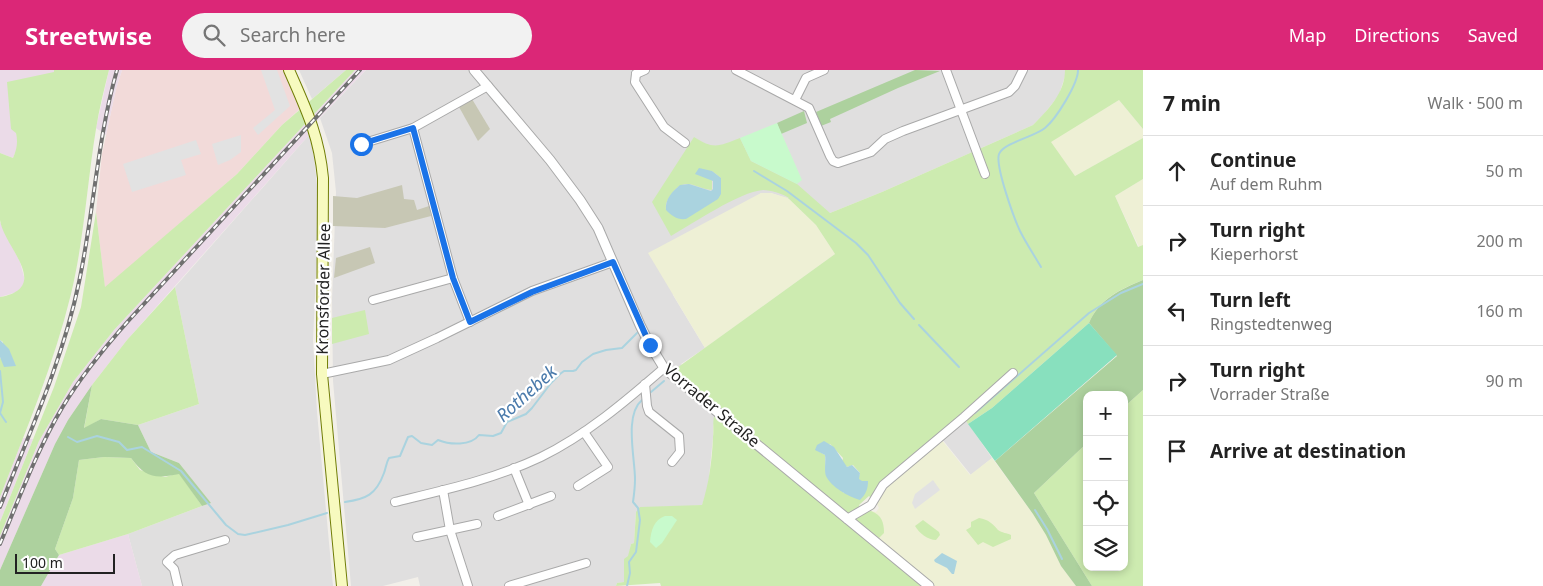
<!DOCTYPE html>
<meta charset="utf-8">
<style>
body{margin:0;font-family:"Noto Sans",sans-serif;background:#f2f2f2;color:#222}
.controls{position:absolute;right:15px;bottom:15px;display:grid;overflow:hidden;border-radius:10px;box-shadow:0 2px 8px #0003}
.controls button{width:45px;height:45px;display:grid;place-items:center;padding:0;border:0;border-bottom:1px solid #e0e0e0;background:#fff;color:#222;font:25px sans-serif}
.scale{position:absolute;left:15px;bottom:12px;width:100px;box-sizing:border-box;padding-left:5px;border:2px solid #222;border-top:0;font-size:14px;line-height:18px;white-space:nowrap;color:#222;-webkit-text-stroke:4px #fff;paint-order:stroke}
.stop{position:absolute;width:15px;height:15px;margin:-11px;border:4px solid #1a73e8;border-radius:50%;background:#fff}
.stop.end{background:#1a73e8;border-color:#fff;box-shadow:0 1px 5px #0008}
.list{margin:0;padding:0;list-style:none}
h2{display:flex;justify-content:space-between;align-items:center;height:65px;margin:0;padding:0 20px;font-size:21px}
h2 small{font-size:16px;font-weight:400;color:#767676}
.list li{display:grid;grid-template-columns:32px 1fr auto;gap:15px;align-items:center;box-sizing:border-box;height:70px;padding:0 20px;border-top:1px solid #e0e0e0}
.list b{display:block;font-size:19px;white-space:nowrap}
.list p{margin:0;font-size:16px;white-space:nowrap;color:#767676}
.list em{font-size:16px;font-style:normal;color:#767676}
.icon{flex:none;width:28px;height:28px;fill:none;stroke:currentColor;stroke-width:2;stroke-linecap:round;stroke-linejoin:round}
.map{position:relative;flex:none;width:1143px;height:516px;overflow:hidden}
header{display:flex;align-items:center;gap:30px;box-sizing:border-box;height:70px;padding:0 25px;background:#db2777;color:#fff}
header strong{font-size:24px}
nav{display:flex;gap:28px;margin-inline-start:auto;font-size:18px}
.search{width:350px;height:45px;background:#f2f2f2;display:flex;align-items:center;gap:12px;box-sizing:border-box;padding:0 18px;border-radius:28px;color:#767676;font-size:19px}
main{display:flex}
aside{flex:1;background:#fff}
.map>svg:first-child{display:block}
.residential{fill:#e0dfdf}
.commercial{fill:#f2dad9}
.industrial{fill:#ebdbe8}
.construction{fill:#c7c7b4}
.farmland{fill:#eef0d5}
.grass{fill:#cdebb0;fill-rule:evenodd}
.forest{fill:#add19e}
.park{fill:#c8facc}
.pitch{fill:#88e0be}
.parking{fill:#e2e2e2}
.water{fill:#aad3df}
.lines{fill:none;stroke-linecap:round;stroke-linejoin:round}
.stream{stroke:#aad3df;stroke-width:2}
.minor-casing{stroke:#a9a9a9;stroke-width:10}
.tertiary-casing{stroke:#a9a9a9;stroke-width:11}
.secondary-casing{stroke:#707d05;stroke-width:12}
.minor{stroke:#fff;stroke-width:8}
.tertiary{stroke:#fff;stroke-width:9}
.secondary{stroke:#f7fabf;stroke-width:10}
.rail-casing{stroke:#707070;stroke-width:4}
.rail{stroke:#fff;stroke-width:2;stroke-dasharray:5.5;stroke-linecap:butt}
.route{stroke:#1a73e8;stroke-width:6}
.labels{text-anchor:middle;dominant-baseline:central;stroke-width:4.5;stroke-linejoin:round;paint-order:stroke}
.street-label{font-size:16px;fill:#222;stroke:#fff}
.water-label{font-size:18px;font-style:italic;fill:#4a7aab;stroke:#fff}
</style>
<header>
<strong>Streetwise</strong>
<div class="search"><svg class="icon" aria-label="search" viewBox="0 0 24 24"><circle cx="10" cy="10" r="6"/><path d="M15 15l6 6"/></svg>Search here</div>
<nav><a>Map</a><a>Directions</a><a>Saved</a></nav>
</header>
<main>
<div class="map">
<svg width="1143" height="516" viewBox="0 0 1143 516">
<rect width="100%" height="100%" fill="#f2efe9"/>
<g class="residential">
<polygon points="299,0 346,0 312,29"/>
<polygon points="366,0 1065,0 1065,6 1059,25 1044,44 1033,55 882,122 830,143 771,123 761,123 673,225 705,278 681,294 719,338 713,356 713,367 708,418 702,435 636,442 634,473 631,474 624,512 617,513 616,516 420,516 418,507 383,516 351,516 333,311 332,230 336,122 332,83 320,48"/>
<polygon points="309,65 314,86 319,136 313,271 317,342 333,516 142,516 128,464 210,433 179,393 151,382 138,355 199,334 175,217"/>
<polygon points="965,349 992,388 971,405 942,369"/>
</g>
<polygon class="commercial" points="122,0 284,0 300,39 282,55 237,104 105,218 96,142 102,84 116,19"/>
<g class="industrial">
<polygon points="0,0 54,0 55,2 16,63 18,71 16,81 13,88 0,83"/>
<polygon points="109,0 122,0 116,19 106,65 96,58"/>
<polygon points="355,0 366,0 309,59 309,65 127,270 92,315 68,350 55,374 0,500 0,466 39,371 73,312 114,260"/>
<polygon points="0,152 20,192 24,207 24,215 17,222 0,227"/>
<polygon points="23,368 33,369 0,452 0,427"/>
<polygon points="128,464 142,516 41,516 59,485"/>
</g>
<g class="construction">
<polygon points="472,29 490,59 478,71 459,37"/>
<polygon points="402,115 404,129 414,130 417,140 429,136 431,146 385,158 333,156 333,126 357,128"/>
<polygon points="370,177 375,193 334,208 336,188"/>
</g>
<g class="farmland">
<polygon points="1119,30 1143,59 1143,68 1075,106 1050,72"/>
<polygon points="1143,109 1143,175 1139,177 1115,126"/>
<polygon points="761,123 771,123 788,128 816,155 835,184 705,278 648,183"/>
<polygon points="941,369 970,405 992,388 1033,444 1046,465 1061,496 1076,516 933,516 854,450 871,441 876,442 879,438 876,432 882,419"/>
</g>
<g class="grass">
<path d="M 54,0 L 109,0 C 104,20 99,39 96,59 C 87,114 84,170 71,224 C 54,294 26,360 0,427 L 0,287 L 1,289 L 3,272 L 0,270 L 0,227 C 53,217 3,176 0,150 C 0,129 0,104 0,83 L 13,88 C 17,79 18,72 16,63 L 11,59 L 7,12 L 54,2 Z"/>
<polygon points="346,0 355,0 114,260 73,312 39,371 0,466 0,452 54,317 81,237 96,142 105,217 237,104 282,55"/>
<path d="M 1065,0 L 1143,0 L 1143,59 L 1119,30 L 1051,72 L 1075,106 L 1143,68 L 1143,109 L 1115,126 L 1138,177 L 1143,175 L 1143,210 C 1120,219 1099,229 1089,253 L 992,338 L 968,354 L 962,344 L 872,429 L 869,426 L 859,435 L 861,439 L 850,446 L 933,516 L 661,516 L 660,513 L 616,516 L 617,513 L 624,512 L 624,489 L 628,486 L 631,474 L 634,473 L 636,442 L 640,437 L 702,435 C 709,413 712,391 713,367 C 714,359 712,351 715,343 L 670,303 L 835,184 L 816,155 L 788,128 L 789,128 C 783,124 771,120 763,120 C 739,122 694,153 671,166 L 652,132 L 694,67 C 714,80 719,76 740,68 L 751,91 L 797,114 L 830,143 L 882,122 L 1033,55 C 1048,40 1065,23 1065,0 ZM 712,101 L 721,108 L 721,124 L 666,140 C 665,133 668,128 673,122 C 686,106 696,119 712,120 ZM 830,374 L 843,388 L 842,392 L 847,397 L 853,395 L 860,403 L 858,409 L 861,411 L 844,423 L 831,412 L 826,405 L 825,385 L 820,382 Z"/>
<polygon points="175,217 199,334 138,355 101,349 84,359 92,315 127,270"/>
<polygon points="365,240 369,264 332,274 332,248"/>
<polygon points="1143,320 1143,516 1092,516 1034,423 1087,373 1087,497 1124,497 1124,337"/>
<polygon points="104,387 131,388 140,400 165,407 179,403 202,436 128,464 59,485 55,479 73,428 79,390"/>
<path d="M 871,441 C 882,445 884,453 884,463 L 879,468 L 855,449 L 866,442 Z"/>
<path d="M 979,448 C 989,450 992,453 998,460 C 1002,463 1007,463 1011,465 L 1011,469 L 993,477 L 983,472 L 978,475 L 966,460 L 971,457 L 971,452 Z"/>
<path d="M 923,450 L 939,462 L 940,465 L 936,470 C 928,470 919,463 915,456 Z"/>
</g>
<g class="forest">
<polygon points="915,0 940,1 898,18 830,49 831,52 821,56 816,42"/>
<polygon points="804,41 807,53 781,64 777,53"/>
<path d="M 1143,210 L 1143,320 L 1124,337 L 1124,325 L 1087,325 L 1087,373 L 1034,423 L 1092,516 L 1076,516 L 1061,496 L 1046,465 L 1033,444 L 995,391 L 1117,286 L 1089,253 C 1099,229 1121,219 1143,210 Z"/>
<path d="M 92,315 L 84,358 L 101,349 L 138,355 L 151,382 L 179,393 L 211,433 L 202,436 L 179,404 C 155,409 146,408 131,388 L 104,387 L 79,390 L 73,428 L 55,479 L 59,485 L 41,516 L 0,516 L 0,500 L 55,374 L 68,350 Z"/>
</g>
<g class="park">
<polygon points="777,53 802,110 797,114 751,91 740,68"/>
<path d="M 665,446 L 672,446 L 677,450 L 662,473 L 656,478 L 650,472 C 651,460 654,450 665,446 Z"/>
</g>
<polygon class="pitch" points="1089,253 1117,285 995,391 968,354 992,338"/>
<g class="parking">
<polygon points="261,0 277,0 290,36 258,65 253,58 275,40"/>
<polygon points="241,65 241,82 230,90 218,95 212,74"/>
<polygon points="196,70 201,84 181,90 186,105 132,122 123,94"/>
<polygon points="933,410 940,420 915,439 912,433 915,424"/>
</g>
<g class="water">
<path d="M 699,98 L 712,101 L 721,108 L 721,124 L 718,129 L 686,149 C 677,150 672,146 666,140 C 665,129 672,122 680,115 L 689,114 L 711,121 L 713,119 L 713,111 L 695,104 Z"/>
<polygon points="0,270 9,279 16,296 4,297 0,287"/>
<path d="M 824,371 L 834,377 L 847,397 L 852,395 L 860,403 L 859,409 L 862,411 L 868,411 C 868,419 866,424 860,430 C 849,427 831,417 826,406 C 824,401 826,391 825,385 L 815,380 L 817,375 Z"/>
<polygon points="942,483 957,491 954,504 952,504 947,498 935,492 934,490"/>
</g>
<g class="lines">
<g class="stream">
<polyline points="754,101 787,121 856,173 868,185 900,233 914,249"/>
<path d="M 1041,197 C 1034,185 1026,173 1020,161 C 1014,148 995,96 999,84 C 1003,73 1034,67 1045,58 C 1056,49 1078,14 1078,0"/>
<polyline points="919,255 959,297"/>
<polyline points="0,301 3,332 0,343 6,352"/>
<polyline points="651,322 664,311"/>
<polyline points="975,343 1089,243 1121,223 1143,214"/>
<polyline points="68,367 77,372 97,366 119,372 127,380 142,377 181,401 226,455 238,464 245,465 288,455 327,443"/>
<path d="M 345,432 C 366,429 376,425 384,403 C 386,398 386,393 389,388 L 400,386 L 408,367 L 412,366 L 421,373 L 432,375 L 438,370 C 450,375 471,376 479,365 L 493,366 L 501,363 L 507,352 L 526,344 L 532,338 L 551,313 L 560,304 L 564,301 L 573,301 L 576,300 L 582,292 L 593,284 L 606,280 L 622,278 L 638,262"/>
<polyline points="1035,440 1047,459 1062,489"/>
<path d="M 627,516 L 630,503 L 629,492 L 636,482 L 640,450 L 638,438 L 633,432 C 634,425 635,417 635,409 C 635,388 624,345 642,330"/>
</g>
<g class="minor-casing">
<g id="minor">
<polyline points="736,0 809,38 830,86 833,91 838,93 871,82 885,69 903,61 1009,22 1015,16 1023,0"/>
<polyline points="946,0 985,104"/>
<polyline points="636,4 635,12 664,57 685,73"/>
<polyline points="636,4 645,0"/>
<polyline points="795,30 806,8 824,0"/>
<polyline points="413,58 453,208 470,252"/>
<polyline points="361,74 413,58 488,16"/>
<polyline points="373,230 453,208"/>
<polyline points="322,304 389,290 437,268 532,221 613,192"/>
<polyline points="645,314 647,336 649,342 679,366 680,382 672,392"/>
<polyline points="514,398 529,435"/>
<polyline points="578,416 608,397 584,362"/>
<polyline points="443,420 450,460 468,516"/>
<path d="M 395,432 C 444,420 495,409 541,387 C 586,365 626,331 664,298"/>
<polyline points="498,446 551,426"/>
<polyline points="847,449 871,435 883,415 964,347 1013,303"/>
<polyline points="417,467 477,454"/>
<polyline points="178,516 174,499 167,492 175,485 225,470"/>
<polyline points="509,516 586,493"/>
</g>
</g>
<g class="tertiary-casing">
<polyline id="tertiary" points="474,0 550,90 580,130 598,158 640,255 650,275 664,298 929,516"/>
</g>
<g class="secondary-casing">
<path id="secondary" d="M 289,0 C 306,39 319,65 323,108 L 322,304 L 342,516"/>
</g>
<use href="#minor" class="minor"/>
<use href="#tertiary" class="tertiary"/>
<use href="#secondary" class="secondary"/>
<g class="rail-casing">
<g id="rail">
<path d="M 0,437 C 29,364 63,290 79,212 C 94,142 97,70 117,0"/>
<path d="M 0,474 C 19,429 37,380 62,338 C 81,306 105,277 130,249 L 360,0"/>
</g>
</g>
<use href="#rail" class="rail"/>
</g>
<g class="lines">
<polyline class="route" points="361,74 413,58 453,208 470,252 532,222 613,192 650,275"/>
</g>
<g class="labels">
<g class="street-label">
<text transform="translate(323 219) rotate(-89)">Kronsforder Allee</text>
<text transform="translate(712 335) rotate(40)">Vorrader Straße</text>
</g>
<g class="water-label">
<text transform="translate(526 323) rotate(-42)">Rothebek</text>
</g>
</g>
</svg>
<div class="controls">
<button>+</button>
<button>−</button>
<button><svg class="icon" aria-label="locate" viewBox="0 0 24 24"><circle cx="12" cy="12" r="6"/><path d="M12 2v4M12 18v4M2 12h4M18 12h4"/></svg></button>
<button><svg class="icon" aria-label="layers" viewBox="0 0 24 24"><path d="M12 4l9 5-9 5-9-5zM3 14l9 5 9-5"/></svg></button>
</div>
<div class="scale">100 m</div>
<div class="stop" style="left:361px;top:74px"></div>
<div class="stop end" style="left:650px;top:275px"></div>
</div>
<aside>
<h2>7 min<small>Walk · 500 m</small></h2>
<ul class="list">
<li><svg class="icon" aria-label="ahead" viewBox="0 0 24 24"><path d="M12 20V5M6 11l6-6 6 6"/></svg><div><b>Continue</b><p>Auf dem Ruhm</p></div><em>50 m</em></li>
<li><svg class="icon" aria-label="right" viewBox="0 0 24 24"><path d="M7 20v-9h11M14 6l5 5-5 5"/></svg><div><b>Turn right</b><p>Kieperhorst</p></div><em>200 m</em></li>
<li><svg class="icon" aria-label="left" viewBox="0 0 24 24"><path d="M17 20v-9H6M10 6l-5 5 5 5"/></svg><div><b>Turn left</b><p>Ringstedtenweg</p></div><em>160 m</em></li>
<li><svg class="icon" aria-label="right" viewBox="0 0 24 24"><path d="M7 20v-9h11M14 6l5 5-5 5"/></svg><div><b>Turn right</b><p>Vorrader Straße</p></div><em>90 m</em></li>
<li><svg class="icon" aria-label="arrive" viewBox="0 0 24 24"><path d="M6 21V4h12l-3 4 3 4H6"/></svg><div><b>Arrive at destination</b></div></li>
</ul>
</aside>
</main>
